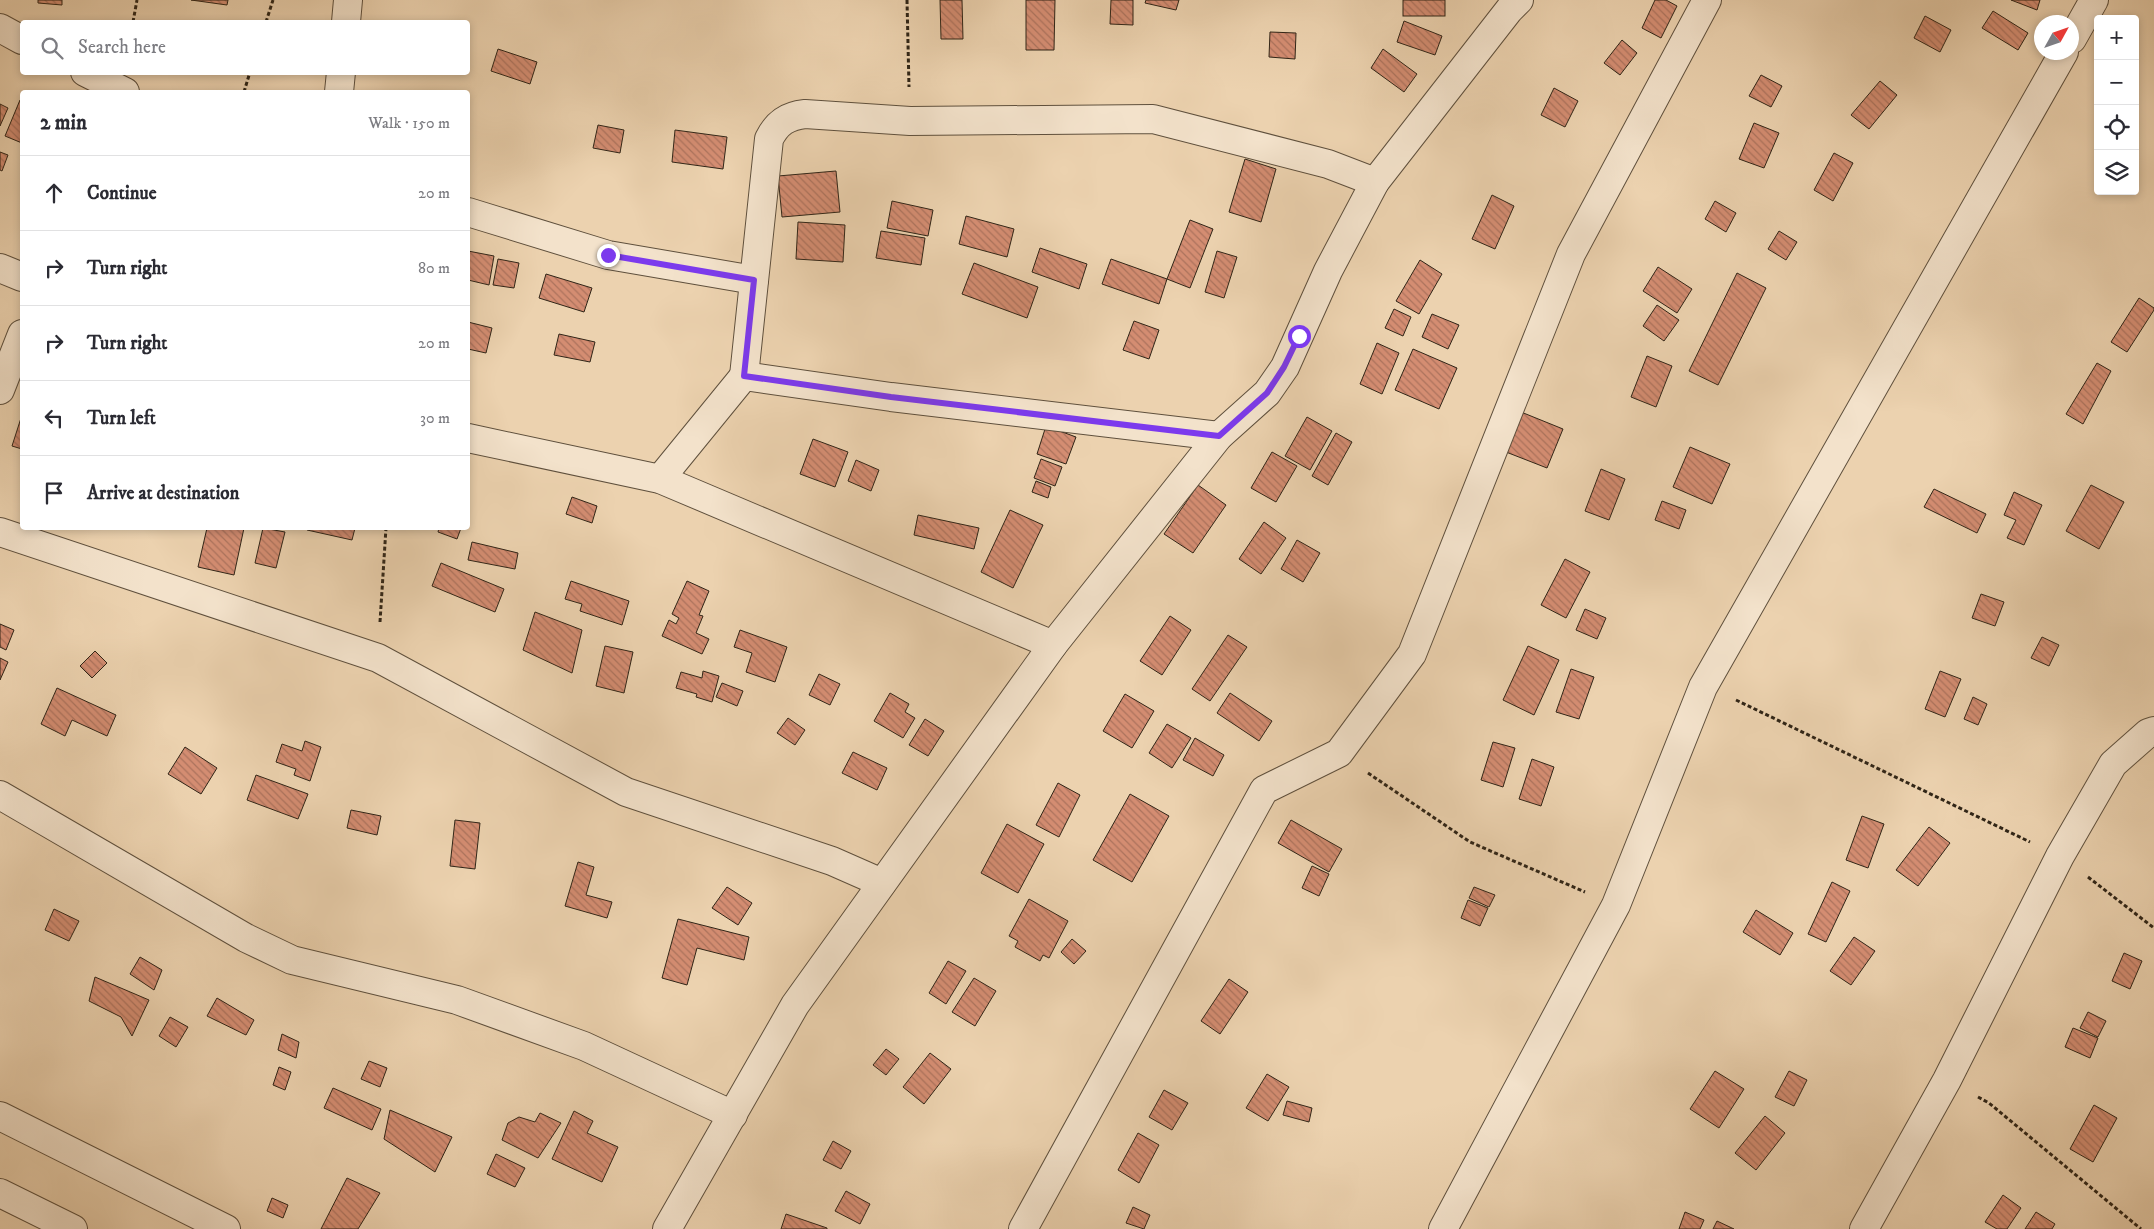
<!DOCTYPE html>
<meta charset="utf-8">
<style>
body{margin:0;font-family:"IM FELL DW Pica",serif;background:#f7f7f7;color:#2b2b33}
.controls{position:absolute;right:15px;top:15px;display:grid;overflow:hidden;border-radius:5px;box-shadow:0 2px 8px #0003}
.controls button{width:45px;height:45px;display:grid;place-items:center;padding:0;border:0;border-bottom:1px solid #e1e1e2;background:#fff;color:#2b2b33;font:25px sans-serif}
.compass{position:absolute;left:2034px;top:15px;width:45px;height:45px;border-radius:50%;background:#fff;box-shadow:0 2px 8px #0003;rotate:50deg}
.stop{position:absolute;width:15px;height:15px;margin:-11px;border:4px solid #7c3aed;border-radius:50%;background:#fff}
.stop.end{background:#7c3aed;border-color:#fff;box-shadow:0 1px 5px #0008}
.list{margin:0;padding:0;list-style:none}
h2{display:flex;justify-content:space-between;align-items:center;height:65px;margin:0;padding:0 20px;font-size:21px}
h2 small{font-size:16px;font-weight:400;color:#7c7c81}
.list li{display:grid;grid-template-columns:32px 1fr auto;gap:15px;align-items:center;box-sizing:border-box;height:75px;padding:0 20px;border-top:1px solid #e1e1e2}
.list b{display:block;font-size:19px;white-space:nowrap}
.list em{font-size:16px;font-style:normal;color:#7c7c81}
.icon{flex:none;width:28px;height:28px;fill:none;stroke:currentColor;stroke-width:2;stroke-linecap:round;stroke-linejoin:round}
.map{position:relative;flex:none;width:2154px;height:1229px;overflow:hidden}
.search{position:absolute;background:#fff;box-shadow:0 2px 8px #0003;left:20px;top:20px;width:450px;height:55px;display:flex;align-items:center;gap:12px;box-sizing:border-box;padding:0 18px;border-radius:5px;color:#7c7c81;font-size:19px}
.panel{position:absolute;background:#fff;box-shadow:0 2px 8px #0003;left:20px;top:90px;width:450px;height:440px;border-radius:5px}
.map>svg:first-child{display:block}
.building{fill:url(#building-back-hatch);stroke:#302517}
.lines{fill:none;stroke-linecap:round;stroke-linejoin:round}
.minor-casing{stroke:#5f503d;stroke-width:30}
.path{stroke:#302517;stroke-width:3;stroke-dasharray:4 2.5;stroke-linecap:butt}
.minor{stroke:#f3e2cb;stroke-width:28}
.route{stroke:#7c3aed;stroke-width:6}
</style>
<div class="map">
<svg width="2154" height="1229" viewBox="0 0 2154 1229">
<defs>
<pattern id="building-back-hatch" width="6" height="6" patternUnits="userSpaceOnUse" patternTransform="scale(1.25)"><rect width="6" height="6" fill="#d48d72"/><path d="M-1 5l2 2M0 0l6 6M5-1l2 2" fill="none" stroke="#ac735d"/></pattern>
</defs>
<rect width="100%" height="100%" fill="#ecd2af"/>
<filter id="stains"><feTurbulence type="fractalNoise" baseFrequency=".004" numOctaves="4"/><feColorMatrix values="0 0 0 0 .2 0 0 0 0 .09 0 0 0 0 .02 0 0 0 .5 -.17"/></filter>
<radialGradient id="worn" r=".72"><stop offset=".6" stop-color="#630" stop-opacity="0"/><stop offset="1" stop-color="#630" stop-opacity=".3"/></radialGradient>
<g class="building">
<polygon points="38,0 62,0 62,5 38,3"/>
<polygon points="191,0 228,0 227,5"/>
<polygon points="940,0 962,0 963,39 941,39"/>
<polygon points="1026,0 1055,0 1054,50 1026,50"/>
<polygon points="1111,0 1133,0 1133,25 1110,24"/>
<polygon points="1146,0 1179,0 1176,10 1145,3"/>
<rect x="1403" y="0" width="42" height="16"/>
<polygon points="1655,0 1666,0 1677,6 1661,38 1642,28"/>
<polygon points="2011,0 2040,0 2037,10"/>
<polygon points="1993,11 2028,33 2018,50 1982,28"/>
<polygon points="1925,16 1951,30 1940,52 1914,38"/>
<polygon points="1404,21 1442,36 1435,55 1397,42"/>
<polygon points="1270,32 1296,33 1295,59 1269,57"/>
<polygon points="1622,40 1637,53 1620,75 1604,63"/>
<polygon points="498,49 537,62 530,84 491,71"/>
<polygon points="1383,49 1417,74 1404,92 1371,68"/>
<polygon points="1761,75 1782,86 1771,107 1749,96"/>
<polygon points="1880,81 1897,95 1869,129 1851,115"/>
<polygon points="1554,88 1578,101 1565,127 1541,115"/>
<polygon points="20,100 22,101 22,143 5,136"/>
<polygon points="0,104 8,108 0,126"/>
<polygon points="1754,123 1779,133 1764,168 1739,159"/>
<polygon points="598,125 624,130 620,153 593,148"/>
<polygon points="675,130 727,137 723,169 672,162"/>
<polygon points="0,152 8,155 2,171 0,170"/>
<polygon points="1834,153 1853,163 1833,201 1814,190"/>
<polygon points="1245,159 1276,169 1261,222 1229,212"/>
<polygon points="836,171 840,212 782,217 778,176"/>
<polygon points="1492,195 1514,206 1495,249 1472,239"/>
<polygon points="892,201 933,210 928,236 887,228"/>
<polygon points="1715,201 1736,213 1726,232 1705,219"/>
<polygon points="966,216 1014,229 1007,257 959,244"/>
<polygon points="1190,220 1213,229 1190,288 1167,279"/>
<polygon points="798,222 845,225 843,262 796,259"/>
<polygon points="881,231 925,238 921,265 876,258"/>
<polygon points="1779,231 1797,242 1786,260 1768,249"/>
<polygon points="1040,248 1087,264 1079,289 1032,272"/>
<polygon points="468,251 494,256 489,285 468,280"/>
<polygon points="1217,251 1237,257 1224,298 1205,292"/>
<polygon points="498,259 519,263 514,288 493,285"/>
<polygon points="1111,259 1167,279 1159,304 1102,284"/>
<polygon points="1420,260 1442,274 1419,314 1396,301"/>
<polygon points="974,263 1038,287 1027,318 962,294"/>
<polygon points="1658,267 1692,289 1677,313 1643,291"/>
<polygon points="1737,273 1766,288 1718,385 1689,371"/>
<polygon points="546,274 592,288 584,312 539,298"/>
<polygon points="2139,298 2154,308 2154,310 2127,352 2111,342"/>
<polygon points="1657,305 1679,320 1664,341 1643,326"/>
<polygon points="1394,309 1411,317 1403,336 1385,328"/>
<polygon points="1432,314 1459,325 1448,349 1422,337"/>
<polygon points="1134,321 1159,330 1149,359 1123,350"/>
<polygon points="468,322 492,328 486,353 468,349"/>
<polygon points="559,334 595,342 590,362 554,355"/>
<polygon points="1377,343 1399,353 1382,394 1360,384"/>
<polygon points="1413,349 1457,368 1439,409 1395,390"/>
<polygon points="1647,356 1672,366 1656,407 1631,397"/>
<polygon points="2097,363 2111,371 2083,424 2066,414"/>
<polygon points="1521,412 1563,429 1547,468 1506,452"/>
<polygon points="1307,417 1332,431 1310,470 1285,456"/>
<polygon points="21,418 22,418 22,449 12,446"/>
<polygon points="1046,426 1076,437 1066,464 1037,454"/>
<polygon points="1336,433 1352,442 1328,485 1312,476"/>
<polygon points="813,439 848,452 835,487 800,474"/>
<polygon points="1690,447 1730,464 1712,504 1673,487"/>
<polygon points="1272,452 1297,466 1276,502 1251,488"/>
<polygon points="1041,459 1062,467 1055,486 1034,478"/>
<polygon points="856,460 879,470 871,491 848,481"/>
<polygon points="1601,469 1625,479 1609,520 1585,511"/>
<polygon points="1036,481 1051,487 1048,498 1032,492"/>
<polygon points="1198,485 1226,505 1193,553 1164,534"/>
<polygon points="2091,485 2124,502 2099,549 2066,531"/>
<polygon points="1934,489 1986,514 1977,533 1924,507"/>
<polygon points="2014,492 2042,505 2024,545 2007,538 2016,520 2004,515"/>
<polygon points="572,497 597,506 592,523 566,514"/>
<polygon points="1662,501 1686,510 1679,529 1655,520"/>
<polygon points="1010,510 1043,525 1013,588 981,572"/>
<polygon points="918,515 979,528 974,549 914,535"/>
<polygon points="1264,522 1286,538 1261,574 1239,559"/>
<polygon points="207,528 244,528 234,575 198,567"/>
<polygon points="263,528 285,532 276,568 255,563"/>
<polygon points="307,528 355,528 352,540 307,530"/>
<polygon points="439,528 461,528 457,539 438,532"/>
<polygon points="1297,540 1320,553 1303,582 1281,569"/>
<polygon points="472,542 518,553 515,569 468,560"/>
<polygon points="1565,559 1590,572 1566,618 1541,605"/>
<polygon points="441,563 504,589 495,612 432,586"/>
<polygon points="571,581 629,601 622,625 580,611 582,604 565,599"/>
<polygon points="687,581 709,591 699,615 703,616 696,633 709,639 702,654 662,636 669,620 676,624 679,618 672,614"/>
<polygon points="1981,594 2004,602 1995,626 1972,618"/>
<polygon points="1585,609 1606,618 1597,639 1576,630"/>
<polygon points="535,612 582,630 572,673 523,650"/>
<polygon points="1170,616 1191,630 1162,675 1140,661"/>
<polygon points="0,624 14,630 6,650 0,647"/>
<polygon points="740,630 787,647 775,682 746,672 752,653 734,647"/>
<polygon points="1228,635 1247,647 1210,701 1192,689"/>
<polygon points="2042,637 2059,645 2049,666 2031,658"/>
<polygon points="605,646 633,652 624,693 596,686"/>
<polygon points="1528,646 1559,660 1534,715 1503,700"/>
<polygon points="95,651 107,663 92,678 80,666"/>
<polygon points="0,658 8,662 0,680"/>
<polygon points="1571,669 1594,677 1579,719 1556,712"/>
<polygon points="703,671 719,676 712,702 696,697 697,694 676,688 681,672 702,678"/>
<polygon points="1940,671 1961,679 1945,717 1925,709"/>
<polygon points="819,674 840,684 830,705 809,695"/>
<polygon points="722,683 743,691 737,706 716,697"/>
<polygon points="57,688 116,715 107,736 72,720 65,736 41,724"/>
<polygon points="890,693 909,704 905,712 915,718 903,738 874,721"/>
<polygon points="1230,693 1272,721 1259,741 1217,713"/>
<polygon points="1125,694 1154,711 1132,748 1103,731"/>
<polygon points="1973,697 1987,704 1978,725 1964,719"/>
<polygon points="788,718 805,730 795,745 777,733"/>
<polygon points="925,719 944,731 928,756 909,745"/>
<polygon points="1167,724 1191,738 1172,768 1149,753"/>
<polygon points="1195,738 1224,755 1213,776 1183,760"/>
<polygon points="305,741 321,747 310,781 294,775 296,769 276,762 282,744 302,751"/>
<polygon points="1493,742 1515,748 1503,787 1481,780"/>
<polygon points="185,747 217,768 201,794 168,774"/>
<polygon points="853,752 887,768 877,790 842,773"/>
<polygon points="1532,759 1554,767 1541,806 1519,799"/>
<polygon points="256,775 308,794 298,819 247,800"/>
<polygon points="1058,783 1080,795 1059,837 1036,825"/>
<polygon points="1130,794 1169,816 1132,882 1093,860"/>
<polygon points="351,810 381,816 377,835 347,828"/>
<polygon points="1862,816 1884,824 1868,868 1846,860"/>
<polygon points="455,820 480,823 475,869 450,866"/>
<polygon points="1291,820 1342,849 1329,872 1278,843"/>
<polygon points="1007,824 1044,844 1018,893 981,873"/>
<polygon points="1929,827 1950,843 1918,886 1896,870"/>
<polygon points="578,862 594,867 586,895 612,902 607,918 565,906"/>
<polygon points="1312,866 1329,874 1319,896 1302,888"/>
<polygon points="1832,882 1850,891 1826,942 1808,934"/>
<polygon points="727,887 752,903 738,925 712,908"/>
<polygon points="1474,887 1495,895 1489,907 1469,898"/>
<polygon points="1029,899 1068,921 1049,958 1043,955 1040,961 1015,947 1018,941 1009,936"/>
<polygon points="1468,900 1488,908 1480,926 1461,918"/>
<polygon points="54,909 79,921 69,941 45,930"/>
<polygon points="1756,910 1793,933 1780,955 1743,932"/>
<polygon points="678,919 749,937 744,960 697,948 687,985 662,978"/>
<polygon points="1854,937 1875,951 1851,985 1830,971"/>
<polygon points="1072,939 1086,951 1074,964 1061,952"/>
<polygon points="2124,953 2142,961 2130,989 2112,981"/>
<polygon points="140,957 162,970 154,990 130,974"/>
<polygon points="948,961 966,971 946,1004 929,993"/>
<polygon points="95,977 149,1000 132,1036 121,1017 89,1001"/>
<polygon points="974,978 996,991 975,1026 952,1012"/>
<polygon points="1229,979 1248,992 1220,1034 1201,1021"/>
<polygon points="217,998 254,1020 246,1035 207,1016"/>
<polygon points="2088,1012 2106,1021 2098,1037 2080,1028"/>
<polygon points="170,1017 188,1027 176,1047 159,1036"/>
<polygon points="2073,1028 2098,1038 2090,1058 2065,1047"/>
<polygon points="282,1034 299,1042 296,1058 278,1050"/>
<polygon points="886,1049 899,1059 886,1075 873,1065"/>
<polygon points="930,1053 951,1069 924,1104 903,1087"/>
<polygon points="369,1061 387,1068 380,1087 361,1079"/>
<polygon points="279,1067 291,1072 285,1090 273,1085"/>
<polygon points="1715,1071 1744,1089 1719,1128 1690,1109"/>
<polygon points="1789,1071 1807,1080 1794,1106 1775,1097"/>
<polygon points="1267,1074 1289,1087 1268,1121 1246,1108"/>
<polygon points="333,1088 381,1109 372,1130 324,1108"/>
<polygon points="1164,1090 1188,1103 1172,1130 1149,1117"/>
<polygon points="1287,1101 1312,1108 1309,1122 1283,1115"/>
<polygon points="2094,1105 2117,1118 2093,1162 2070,1149"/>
<polygon points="390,1110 452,1137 435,1172 384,1139"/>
<polygon points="574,1111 593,1121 587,1133 618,1147 602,1182 552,1159"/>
<polygon points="540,1113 561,1123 538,1158 502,1140 508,1123 519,1117 535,1122"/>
<polygon points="1765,1116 1785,1133 1756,1170 1735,1153"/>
<polygon points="1138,1133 1159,1145 1139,1183 1118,1170"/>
<polygon points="833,1141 851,1151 841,1169 823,1160"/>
<polygon points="496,1154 525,1168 515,1187 487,1174"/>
<polygon points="347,1178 380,1193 358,1229 321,1229"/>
<polygon points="846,1191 870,1204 860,1224 835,1211"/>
<polygon points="2003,1195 2021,1208 2007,1229 1997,1229 1985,1222"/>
<polygon points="272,1198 288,1205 283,1218 267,1211"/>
<polygon points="1133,1207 1150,1215 1144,1229 1126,1223"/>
<polygon points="1685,1212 1704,1220 1700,1229 1679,1229"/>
<polygon points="2036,1212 2055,1224 2052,1229 2025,1229"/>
<polygon points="786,1214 827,1228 827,1229 781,1229"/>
<polygon points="1717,1221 1734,1229 1713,1229"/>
</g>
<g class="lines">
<g class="minor-casing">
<g id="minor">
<polyline points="346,22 348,0"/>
<polyline points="0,28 22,40"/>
<polyline points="2072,39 2094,0"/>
<polyline points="85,72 125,92"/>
<polyline points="339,92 341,72"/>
<polyline points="468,212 608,255 754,280"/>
<polyline points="0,268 22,277"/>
<path d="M 744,376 L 769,139 C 777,123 787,116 805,114 L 910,121 L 1153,119 L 1328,164 L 1375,182"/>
<polyline points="0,390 22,334"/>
<polyline points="468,438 660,479 1053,645"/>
<polyline points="660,479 744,376 891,397 1219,436"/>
<polyline points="0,532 378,658 626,792 832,861 882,883"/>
<polyline points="0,795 246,938 292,960 457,1000 584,1046 733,1115"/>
<polyline points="0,1116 226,1229"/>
<polyline points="0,1193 73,1229"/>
<polyline points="667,1229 795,1005 1053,645 1219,436 1267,393 1285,367 1328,271 1375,182 1509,10 1519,0"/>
<polyline points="1023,1229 1264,790 1339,753 1412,654 1571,254 1707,0"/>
<polyline points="1443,1229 1616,905 1703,687 2064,52"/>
<polyline points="1864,1229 1947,1080 2060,856 2113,764 2148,733 2154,731"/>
</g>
</g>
<g class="path">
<polyline points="907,0 909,87"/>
<polyline points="133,22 137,0"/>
<polyline points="266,22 273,0"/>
<polyline points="244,92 250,72"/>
<polyline points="380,622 386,528"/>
<polyline points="1736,700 2030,842"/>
<polyline points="1368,773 1470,842 1585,892"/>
<polyline points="2088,877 2154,928"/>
<polyline points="1978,1097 1989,1103 2141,1229"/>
</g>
<use href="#minor" class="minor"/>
</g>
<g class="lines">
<polyline class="route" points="608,255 754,280 744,376 891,397 1219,436 1267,393 1284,367 1299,336"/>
</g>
<rect width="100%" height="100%" filter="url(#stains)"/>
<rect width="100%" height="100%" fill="url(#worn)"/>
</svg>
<div class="controls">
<button>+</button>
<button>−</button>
<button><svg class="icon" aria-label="locate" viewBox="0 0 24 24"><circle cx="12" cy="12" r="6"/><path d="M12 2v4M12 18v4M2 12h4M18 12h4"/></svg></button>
<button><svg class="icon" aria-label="layers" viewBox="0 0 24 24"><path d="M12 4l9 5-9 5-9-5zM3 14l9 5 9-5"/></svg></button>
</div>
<svg class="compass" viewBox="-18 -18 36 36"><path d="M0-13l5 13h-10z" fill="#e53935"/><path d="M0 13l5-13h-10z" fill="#7c7c81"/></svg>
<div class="stop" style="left:1299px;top:336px"></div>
<div class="stop end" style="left:608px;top:255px"></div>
<div class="search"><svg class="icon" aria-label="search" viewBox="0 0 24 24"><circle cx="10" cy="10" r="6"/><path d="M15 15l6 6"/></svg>Search here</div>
<section class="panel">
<h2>2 min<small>Walk · 150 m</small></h2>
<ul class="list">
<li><svg class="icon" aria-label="ahead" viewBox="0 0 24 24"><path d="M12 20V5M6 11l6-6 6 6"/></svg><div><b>Continue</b></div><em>20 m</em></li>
<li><svg class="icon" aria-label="right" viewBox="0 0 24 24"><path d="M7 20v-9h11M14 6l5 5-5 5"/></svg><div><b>Turn right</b></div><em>80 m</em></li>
<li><svg class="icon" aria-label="right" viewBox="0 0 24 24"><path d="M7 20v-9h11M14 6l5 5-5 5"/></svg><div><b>Turn right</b></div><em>20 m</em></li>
<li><svg class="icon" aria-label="left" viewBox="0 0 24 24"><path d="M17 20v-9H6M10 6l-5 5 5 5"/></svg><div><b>Turn left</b></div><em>30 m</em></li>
<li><svg class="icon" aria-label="arrive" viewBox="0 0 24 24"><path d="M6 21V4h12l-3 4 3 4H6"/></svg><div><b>Arrive at destination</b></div></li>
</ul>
</section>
</div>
